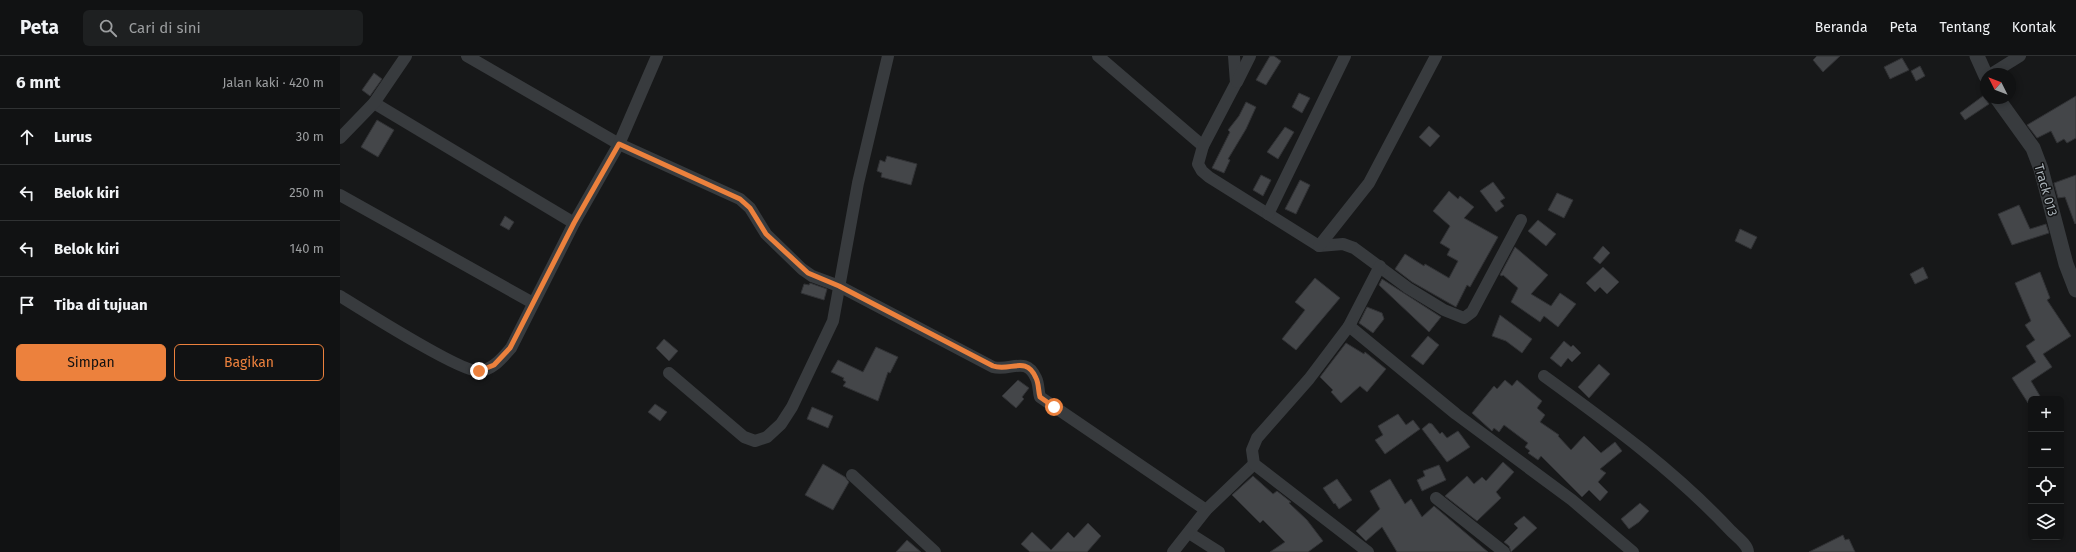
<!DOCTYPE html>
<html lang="id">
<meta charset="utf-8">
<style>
body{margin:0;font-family:"Fira Sans",sans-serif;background:#1e2021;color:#f1f3f6}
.controls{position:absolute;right:12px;bottom:12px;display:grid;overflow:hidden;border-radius:6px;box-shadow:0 2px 6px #0003}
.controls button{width:36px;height:36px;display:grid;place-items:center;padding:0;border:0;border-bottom:1px solid #303233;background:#111213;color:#f1f3f6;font:20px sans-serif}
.compass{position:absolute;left:1640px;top:12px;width:36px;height:36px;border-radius:50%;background:#111213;box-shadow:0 2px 6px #0003;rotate:312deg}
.stop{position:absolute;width:12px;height:12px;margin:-9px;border:3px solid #ec813d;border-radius:50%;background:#fff}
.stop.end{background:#ec813d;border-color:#fff;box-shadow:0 1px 4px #0008}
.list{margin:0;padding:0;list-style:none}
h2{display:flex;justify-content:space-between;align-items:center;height:52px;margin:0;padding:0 16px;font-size:17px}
h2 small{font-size:13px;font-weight:400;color:#9c9ea0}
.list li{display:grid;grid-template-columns:26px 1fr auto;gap:12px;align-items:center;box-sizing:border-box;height:56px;padding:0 16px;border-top:1px solid #303233}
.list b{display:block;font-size:15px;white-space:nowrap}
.list em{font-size:13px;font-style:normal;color:#9c9ea0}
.actions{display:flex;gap:8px;padding:12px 16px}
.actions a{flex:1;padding:9px 0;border:1px solid #ec813d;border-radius:6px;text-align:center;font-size:14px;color:#ec813d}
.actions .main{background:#ec813d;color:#111}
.icon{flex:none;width:22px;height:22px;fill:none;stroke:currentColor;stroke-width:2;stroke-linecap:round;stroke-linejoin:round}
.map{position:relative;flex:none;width:1736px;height:496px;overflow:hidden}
header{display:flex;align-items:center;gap:24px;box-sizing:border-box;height:56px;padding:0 20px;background:#111213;border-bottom:1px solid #303233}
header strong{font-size:19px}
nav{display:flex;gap:22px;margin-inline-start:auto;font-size:14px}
.search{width:280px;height:36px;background:#1e2021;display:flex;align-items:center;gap:10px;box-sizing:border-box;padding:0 14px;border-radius:6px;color:#9c9ea0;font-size:15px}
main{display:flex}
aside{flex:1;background:#111213}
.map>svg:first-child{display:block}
.building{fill:#444649;stroke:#313235}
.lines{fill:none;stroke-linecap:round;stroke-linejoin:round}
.minor{stroke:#383b3e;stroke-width:12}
.tertiary{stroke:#383b3e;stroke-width:15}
.route{stroke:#ec813d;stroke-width:5}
.labels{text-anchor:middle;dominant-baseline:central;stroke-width:3;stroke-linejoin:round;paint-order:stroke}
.street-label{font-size:13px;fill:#aab3b9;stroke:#121314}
</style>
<header>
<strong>Peta</strong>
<div class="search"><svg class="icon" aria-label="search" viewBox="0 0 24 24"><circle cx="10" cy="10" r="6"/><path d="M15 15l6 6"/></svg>Cari di sini</div>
<nav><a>Beranda</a><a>Peta</a><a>Tentang</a><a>Kontak</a></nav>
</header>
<main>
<aside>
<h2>6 mnt<small>Jalan kaki · 420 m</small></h2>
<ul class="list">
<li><svg class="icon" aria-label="ahead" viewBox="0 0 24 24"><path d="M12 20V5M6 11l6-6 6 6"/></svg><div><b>Lurus</b></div><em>30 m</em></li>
<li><svg class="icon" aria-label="left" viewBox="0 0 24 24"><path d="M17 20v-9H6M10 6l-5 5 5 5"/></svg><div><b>Belok kiri</b></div><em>250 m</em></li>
<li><svg class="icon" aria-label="left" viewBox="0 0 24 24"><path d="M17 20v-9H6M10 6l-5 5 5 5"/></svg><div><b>Belok kiri</b></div><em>140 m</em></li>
<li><svg class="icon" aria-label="arrive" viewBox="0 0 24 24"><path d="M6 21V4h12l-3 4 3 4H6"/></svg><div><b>Tiba di tujuan</b></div></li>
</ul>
<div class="actions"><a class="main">Simpan</a><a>Bagikan</a></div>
</aside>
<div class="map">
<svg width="1736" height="496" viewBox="0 0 1736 496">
<rect width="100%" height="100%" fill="#171819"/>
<g class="building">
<polygon points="930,0 934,0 941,5 926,29 916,24"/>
<polygon points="1477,0 1500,0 1483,16 1473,4"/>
<polygon points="1562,2 1569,14 1550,23 1544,11"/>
<polygon points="1580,10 1585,20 1576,25 1571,15"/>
<polygon points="34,17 42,23 30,40 22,34"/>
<polygon points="959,37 970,42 962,57 952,51"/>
<polygon points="1643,40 1649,48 1625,64 1620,57"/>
<polygon points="1736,40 1736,82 1727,87 1724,83 1717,87 1711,75 1697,82 1687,69"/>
<polygon points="906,46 916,51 906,73 888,103 890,104 884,117 872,112 890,76 888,74 899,60"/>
<polygon points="37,64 54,74 38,101 21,91"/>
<polygon points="1089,70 1100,80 1090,91 1079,81"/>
<polygon points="945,71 954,76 938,103 927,96"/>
<polygon points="547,100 577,108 571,129 541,121 542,117 537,115 540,104 545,106"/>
<polygon points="921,119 931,124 923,140 913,134"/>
<polygon points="1736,119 1736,167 1735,168 1725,141 1718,142 1714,127"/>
<polygon points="960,124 970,129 956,158 945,153"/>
<polygon points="1153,126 1165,142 1160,145 1164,150 1156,156 1140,135"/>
<polygon points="1109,135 1118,143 1120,140 1134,151 1124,162 1158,181 1130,231 1127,229 1116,251 1072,226 1055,213 1065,198 1084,210 1085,208 1109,222 1118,205 1107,199 1110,193 1100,187 1110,170 1093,155"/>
<polygon points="1217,137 1233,144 1224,162 1208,154"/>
<polygon points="1679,149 1690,173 1706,168 1709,177 1672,189 1658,158"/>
<polygon points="165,160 174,166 169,174 160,169"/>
<polygon points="1198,164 1216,178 1206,190 1188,175"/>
<polygon points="1400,173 1417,181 1411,193 1395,185"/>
<polygon points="1263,190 1270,197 1260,208 1253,202"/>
<polygon points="1175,191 1208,219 1191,238 1211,250 1220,237 1236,248 1218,271 1204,260 1200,266 1171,246 1178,232 1163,219 1162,220 1160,219"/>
<polygon points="1263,211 1279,226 1267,238 1260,231 1255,236 1246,227"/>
<polygon points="1583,211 1588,222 1575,228 1570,218"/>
<polygon points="1700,216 1710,242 1707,244 1731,280 1703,298 1712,311 1691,325 1700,340 1691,343 1688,347 1672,322 1696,306 1686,290 1695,284 1685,269 1691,265 1675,227"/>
<polygon points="975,222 1000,242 956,294 942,283 965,254 955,246"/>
<polygon points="1042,223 1101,261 1089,276 1039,229"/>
<polygon points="470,227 487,233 484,244 461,237 464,228 469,229"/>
<polygon points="1027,251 1042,257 1044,263 1033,277 1019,267"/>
<polygon points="1160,259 1192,283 1182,297 1166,285 1152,280"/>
<polygon points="1088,280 1099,289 1083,309 1071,300"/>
<polygon points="324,283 338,295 329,305 316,292"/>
<polygon points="1224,285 1231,291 1233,289 1241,297 1232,306 1228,302 1221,311 1210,302"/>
<polygon points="1006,287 1024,298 1025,296 1046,313 1027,336 1020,330 1001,347 991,336 993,334 980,321"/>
<polygon points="536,291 558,301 550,317 548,316 538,345 503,330 506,326 503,324 504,322 491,316 498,304 523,316"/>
<polygon points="1259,308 1270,318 1249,342 1238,331"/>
<polygon points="678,324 689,332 682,341 684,343 676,352 662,340"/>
<polygon points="1165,324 1172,330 1177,324 1202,345 1197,352 1205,359 1200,366 1219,379 1218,380 1231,394 1244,380 1261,397 1275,386 1282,395 1260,413 1266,417 1258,426 1268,436 1260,445 1249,434 1242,441 1201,400 1198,404 1188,397 1190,395 1185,391 1188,387 1164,369 1159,376 1154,372 1152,375 1132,357 1154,330 1157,333"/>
<polygon points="315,348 327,356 320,365 308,356"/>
<polygon points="472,351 493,360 488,372 467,363"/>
<polygon points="1058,358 1066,369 1073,364 1080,373 1045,398 1035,384 1043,379 1038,370"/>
<polygon points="1089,367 1092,368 1100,378 1102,376 1107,382 1118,375 1130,391 1107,406 1082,373"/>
<polygon points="1163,406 1174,416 1156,436 1161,442 1137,465 1105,440 1127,420 1134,428 1142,421 1146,425"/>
<polygon points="483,408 505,421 509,426 493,454 465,439"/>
<polygon points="1099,409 1106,424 1082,435 1077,424 1085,420 1083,415"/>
<polygon points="913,420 933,438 937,435 951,446 949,447 967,464 983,485 968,496 930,496 945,486 923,464 920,467 892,439"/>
<polygon points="997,423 1012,444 999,453 995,447 994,448 983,432"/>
<polygon points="1050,423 1065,448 1071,443 1082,461 1094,450 1148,496 1057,496 1042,471 1026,485 1016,475 1040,453 1030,435"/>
<polygon points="1300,447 1309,455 1299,466 1289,473 1281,463"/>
<polygon points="1184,460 1197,472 1171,496 1169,490 1164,486 1178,472 1174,468"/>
<polygon points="748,467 761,480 747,496 690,496 681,488 692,476 711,494 728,476 734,482"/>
<polygon points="1503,479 1505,484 1509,483 1515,496 1469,496"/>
<polygon points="567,484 581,496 556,496"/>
</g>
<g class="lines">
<g class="minor">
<path d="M 127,0 L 279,88 L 400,143 L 410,152 L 426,178 L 462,213 L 472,220 L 499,230 L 653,311 C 670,316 686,299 696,322 C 699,328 698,334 700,341 L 866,454"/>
<polyline points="758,0 863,90"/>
<polyline points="894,0 896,27 863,90 858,108 862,115 869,121 979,190 1003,188 1014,192 1068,232 1104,254 1124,262 1132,256 1181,164"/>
<polyline points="1651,18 1680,0"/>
<polyline points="897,26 910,0"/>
<polyline points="34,47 234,167"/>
<polyline points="0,82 34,47 66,0"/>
<polyline points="0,139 193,247"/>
<polyline points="928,158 1005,0"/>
<polyline points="979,190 1029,127 1096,0"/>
<path d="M 0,240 C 21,253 122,317 139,315 C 153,314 163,301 171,292 L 234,167 L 279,88 L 317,0"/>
<polyline points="1009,270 1116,358 1232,444 1293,496"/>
<polyline points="329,317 404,381 415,385 427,381 441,368 452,351 493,265 518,127 548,0"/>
<path d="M 1204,320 C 1270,368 1335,415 1391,475 C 1396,480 1408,489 1408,496"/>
<polyline points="512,419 595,496"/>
<polyline points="1096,442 1164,496"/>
<polyline points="849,477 879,496"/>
<polyline points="833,496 866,454 914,408"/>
<polyline points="1028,496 914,408 912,394 917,382 969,323 1009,270 1040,210"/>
</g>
<g class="tertiary">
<polyline points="1637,0 1646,20"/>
<polyline points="1657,42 1693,92 1701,113 1726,208 1736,234"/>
</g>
</g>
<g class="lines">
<path class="route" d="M 139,315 L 154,309 L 170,292 L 234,167 L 279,88 L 400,143 L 410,152 L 426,178 L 468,217 L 499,230 L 653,310 C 670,316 686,299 696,322 C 699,328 698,334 700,341 L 714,351"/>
</g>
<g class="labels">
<g class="street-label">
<text transform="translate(1706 134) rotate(74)">Track 013</text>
</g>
</g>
</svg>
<div class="controls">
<button>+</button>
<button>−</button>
<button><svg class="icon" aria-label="locate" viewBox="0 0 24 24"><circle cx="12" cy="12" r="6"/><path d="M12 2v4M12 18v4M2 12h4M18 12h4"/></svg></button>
<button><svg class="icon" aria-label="layers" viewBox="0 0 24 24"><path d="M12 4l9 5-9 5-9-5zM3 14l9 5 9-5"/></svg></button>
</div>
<svg class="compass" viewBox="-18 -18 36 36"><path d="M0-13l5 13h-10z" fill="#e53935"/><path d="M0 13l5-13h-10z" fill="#9c9ea0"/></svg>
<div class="stop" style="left:714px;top:351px"></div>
<div class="stop end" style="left:139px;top:315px"></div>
</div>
</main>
